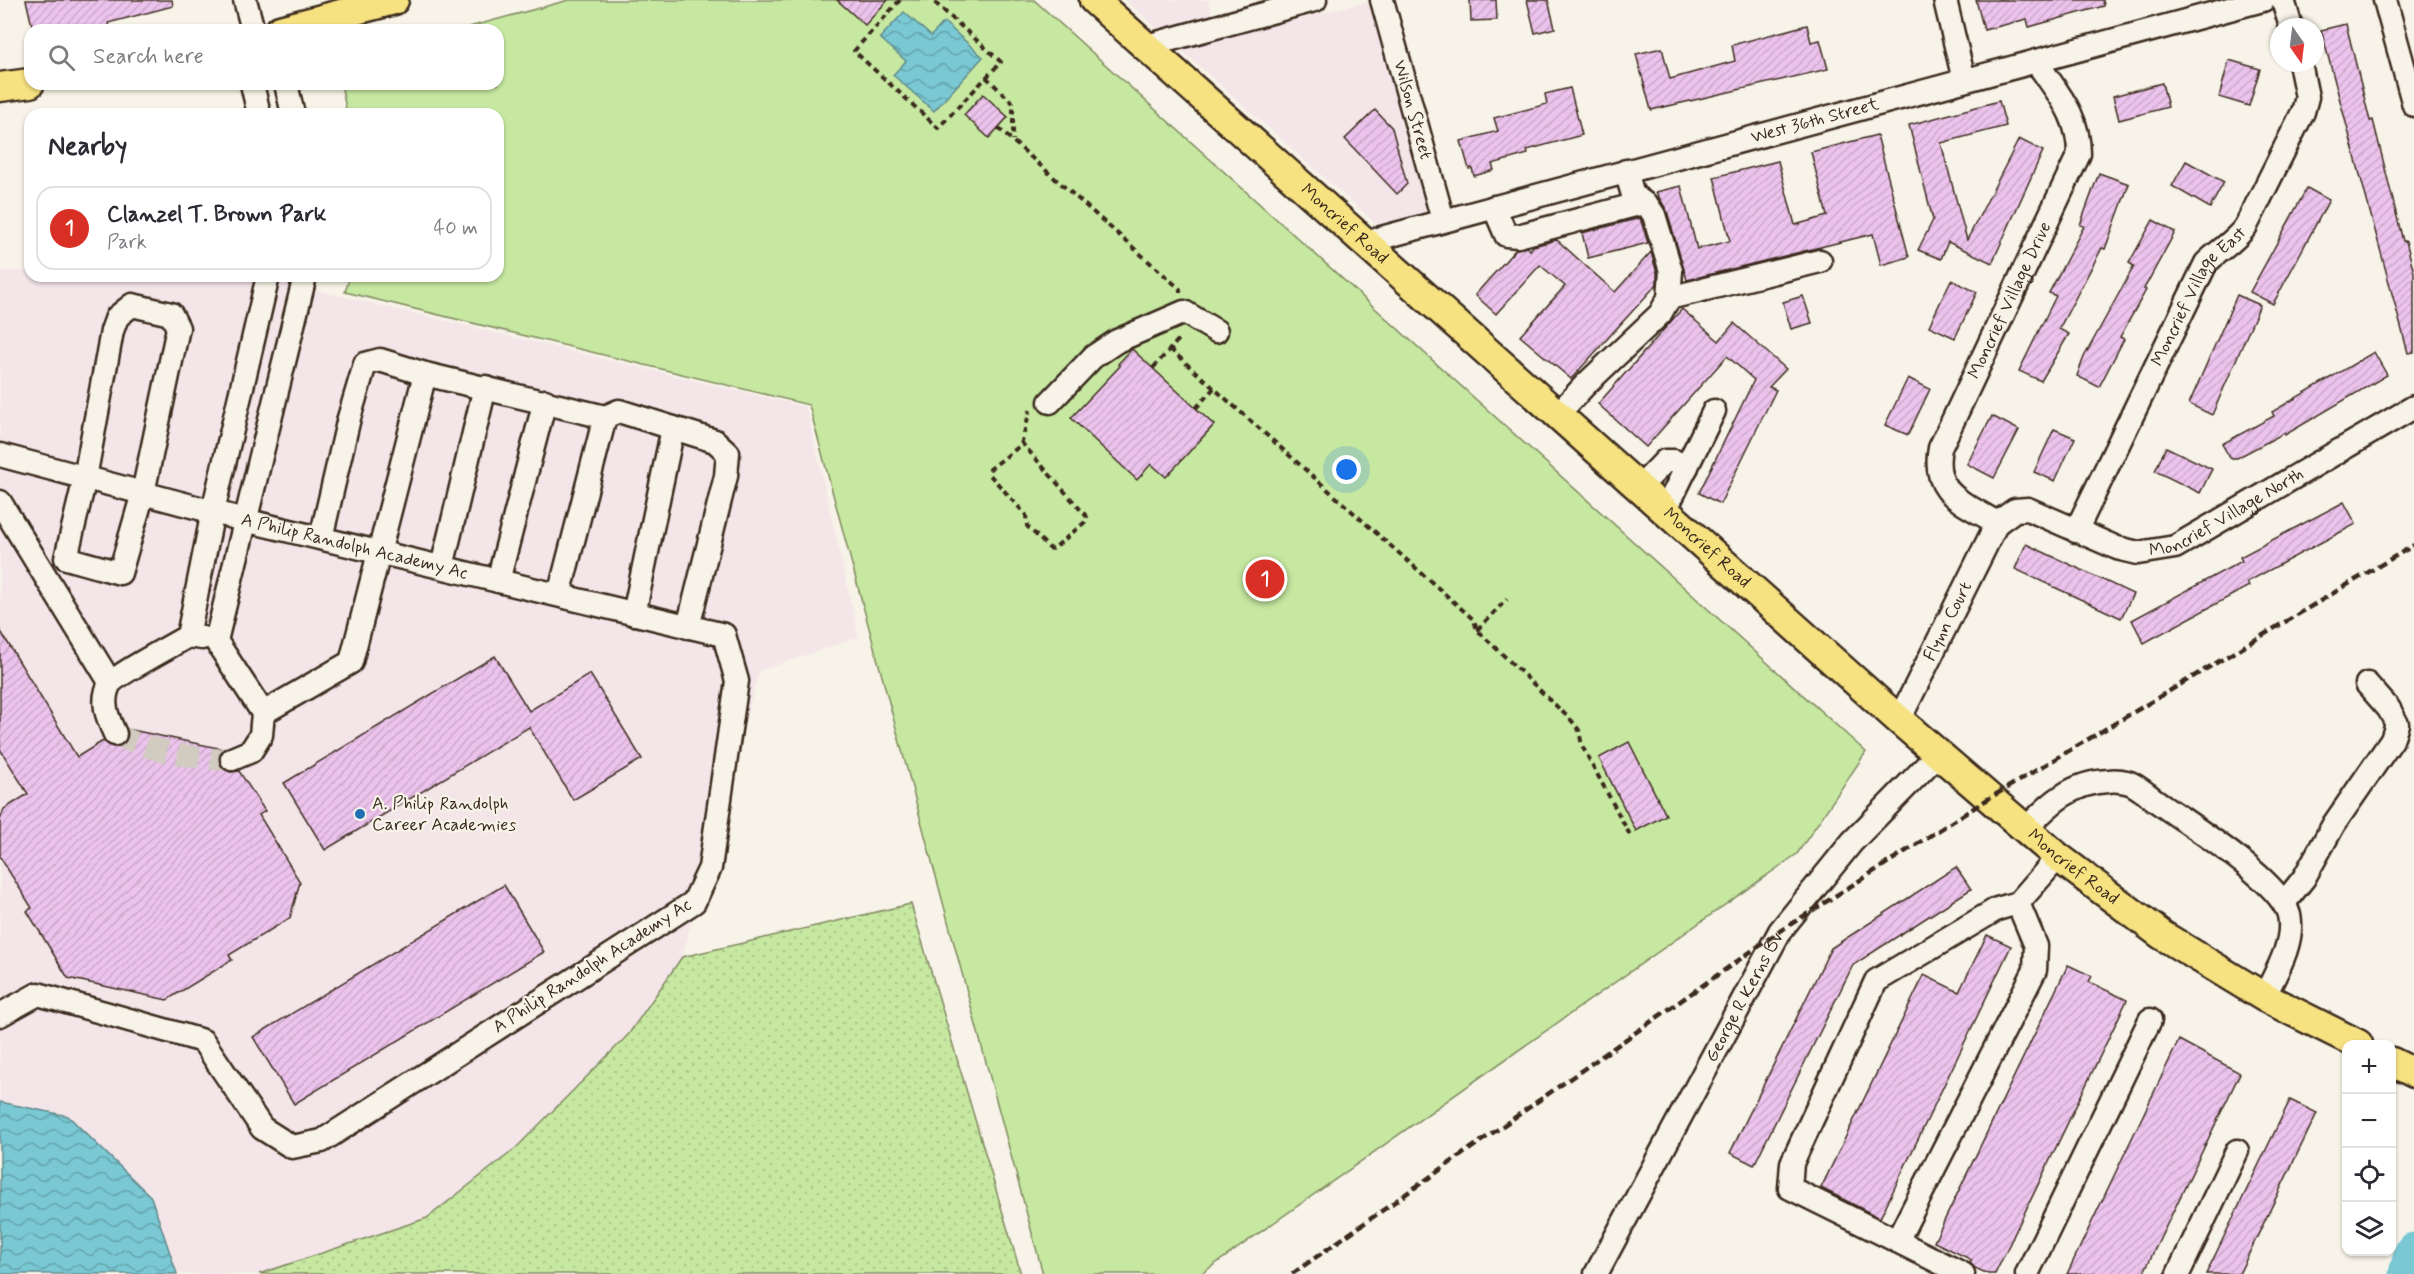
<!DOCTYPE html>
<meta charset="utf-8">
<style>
body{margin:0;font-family:Mynerve,sans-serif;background:#f7f7f7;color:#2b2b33}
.controls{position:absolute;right:18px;bottom:18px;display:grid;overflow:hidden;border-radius:12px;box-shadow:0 2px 4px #0004}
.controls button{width:54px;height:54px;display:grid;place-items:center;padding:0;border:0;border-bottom:2px solid #e1e1e2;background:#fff;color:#2b2b33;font:30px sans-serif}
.compass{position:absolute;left:2270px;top:18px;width:54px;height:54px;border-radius:50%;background:#fff;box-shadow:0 2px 4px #0004;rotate:166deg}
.you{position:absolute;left:1347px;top:470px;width:21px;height:21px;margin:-15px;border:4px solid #fff;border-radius:50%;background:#1a73e8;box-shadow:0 0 0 9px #1a73e833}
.badge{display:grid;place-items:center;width:39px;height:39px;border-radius:50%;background:#d93025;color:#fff;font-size:20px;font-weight:700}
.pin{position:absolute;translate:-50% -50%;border:3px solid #fff;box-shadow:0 2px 6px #0006}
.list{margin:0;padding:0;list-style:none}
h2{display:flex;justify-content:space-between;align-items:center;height:78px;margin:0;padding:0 24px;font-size:26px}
h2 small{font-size:20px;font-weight:400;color:#7c7c81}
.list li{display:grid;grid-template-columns:39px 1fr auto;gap:18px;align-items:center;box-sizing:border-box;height:84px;margin:0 12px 12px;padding:0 12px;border:2px solid #e1e1e2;border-radius:18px}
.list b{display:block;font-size:22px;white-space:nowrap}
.list p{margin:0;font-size:20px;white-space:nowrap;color:#7c7c81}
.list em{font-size:20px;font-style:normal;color:#7c7c81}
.icon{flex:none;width:33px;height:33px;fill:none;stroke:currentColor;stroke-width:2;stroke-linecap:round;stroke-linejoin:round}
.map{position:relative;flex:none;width:2414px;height:1274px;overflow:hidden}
.search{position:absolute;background:#fff;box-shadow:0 2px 4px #0004;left:24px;top:24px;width:480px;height:66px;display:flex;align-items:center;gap:15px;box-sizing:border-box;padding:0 21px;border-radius:18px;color:#7c7c81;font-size:22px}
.panel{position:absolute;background:#fff;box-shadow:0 2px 4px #0004;left:24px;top:108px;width:480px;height:174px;border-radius:18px}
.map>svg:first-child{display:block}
.built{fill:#f4e5e9}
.grass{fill:url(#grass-dots);stroke:#808960;stroke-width:1.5}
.park{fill:#c6e8a1;stroke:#808960;stroke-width:1.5}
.water{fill:url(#water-waves);stroke:#60898b;stroke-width:1.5}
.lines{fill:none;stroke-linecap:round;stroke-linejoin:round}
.river{stroke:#79c8d4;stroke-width:39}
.building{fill:url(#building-hatch);stroke:#3b2a1e;stroke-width:1.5}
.minor-tunnel{stroke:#d1cbc0;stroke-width:22;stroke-dasharray:22 11;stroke-linecap:butt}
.minor-casing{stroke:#3b2a1e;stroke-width:27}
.major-casing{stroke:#3b2a1e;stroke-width:33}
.path{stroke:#3b2a1e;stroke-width:4;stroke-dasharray:6 4.5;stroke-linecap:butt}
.minor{stroke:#f7f3e8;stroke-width:22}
.major{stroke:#f6e281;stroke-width:28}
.rail{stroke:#3b2a1e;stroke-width:4.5;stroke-dasharray:9 4.5;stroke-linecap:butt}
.poi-dot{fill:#1f6fb2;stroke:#f7f3e8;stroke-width:2}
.labels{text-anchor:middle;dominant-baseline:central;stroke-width:4.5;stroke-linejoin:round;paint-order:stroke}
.street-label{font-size:18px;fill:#3b2a1e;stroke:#f7f3e8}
.poi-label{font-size:18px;fill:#3b2a1e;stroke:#f7f3e8;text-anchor:start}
</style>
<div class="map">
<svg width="2414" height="1274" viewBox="0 0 2414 1274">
<defs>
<pattern id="grass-dots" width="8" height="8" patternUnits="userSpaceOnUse" patternTransform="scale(1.5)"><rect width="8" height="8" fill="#c6e8a1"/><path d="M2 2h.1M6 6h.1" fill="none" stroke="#abc78a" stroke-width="1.8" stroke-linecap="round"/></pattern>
<pattern id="water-waves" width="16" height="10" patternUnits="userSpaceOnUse" patternTransform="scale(1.5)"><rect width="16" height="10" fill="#79c8d4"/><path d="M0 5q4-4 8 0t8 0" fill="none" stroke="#64a3ab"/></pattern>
<pattern id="building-hatch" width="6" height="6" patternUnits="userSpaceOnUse" patternTransform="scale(1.5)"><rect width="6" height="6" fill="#ecc3ec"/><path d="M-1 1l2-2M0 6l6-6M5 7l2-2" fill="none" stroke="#cba8ca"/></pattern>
</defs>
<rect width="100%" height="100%" fill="#f7f3e8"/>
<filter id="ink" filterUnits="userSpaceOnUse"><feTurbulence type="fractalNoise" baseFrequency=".0167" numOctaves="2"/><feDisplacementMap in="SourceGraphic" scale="12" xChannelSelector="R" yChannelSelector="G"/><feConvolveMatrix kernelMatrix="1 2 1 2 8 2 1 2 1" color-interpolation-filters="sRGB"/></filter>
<g filter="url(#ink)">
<g class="built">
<polygon points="1125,0 1208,0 1219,39 1373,0 1439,234 1400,245"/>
<polygon points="0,271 30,271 30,276 257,276 806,407 859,637 759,671 682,957 628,1035 515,1149 426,1218 259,1274 0,1274"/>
</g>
<polygon class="grass" points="911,904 1021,1274 259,1274 427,1218 515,1149 628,1035 682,957"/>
<polygon class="park" points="569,0 1034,0 1866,752 1797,854 1201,1274 1043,1274 809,405 345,292 350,276 498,276 498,114 347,114 341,84 498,84 498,30 458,30"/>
<g class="water">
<polygon points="904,12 931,36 944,22 983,57 934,111 893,75 906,61 880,38"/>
<polygon points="0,1102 68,1116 151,1197 177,1274 0,1274"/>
</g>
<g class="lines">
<polyline class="river" points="2408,1274 2414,1252"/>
</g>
<g class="building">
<polygon points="26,0 172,0 173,6 108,23 110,30 33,30"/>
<polygon points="837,0 888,0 865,25"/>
<polygon points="1470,0 1496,0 1497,20 1471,21"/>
<polygon points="1527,0 1548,0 1555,28 1535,33"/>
<polygon points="1976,0 2103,0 2104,6 2029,27 2027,19 1984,30"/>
<polygon points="2346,24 2370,121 2373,120 2403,241 2406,241 2414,272 2414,352 2408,353 2321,30"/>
<polygon points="1807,25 1811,42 1820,40 1828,69 1651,110 1636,54 1662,48 1670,79 1735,61 1732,45"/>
<polygon points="2229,60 2260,69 2249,106 2219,97"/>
<polygon points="2162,83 2168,107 2119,120 2113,96"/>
<polygon points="1570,88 1582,135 1527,150 1528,154 1492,164 1494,170 1474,176 1472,168 1469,169 1461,141 1498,131 1494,118 1547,104 1545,94"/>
<polygon points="983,94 1008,117 989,138 964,115"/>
<polygon points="1999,101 2006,126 1941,143 1967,240 2019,139 2043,151 1992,263 1948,242 1941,259 1918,250 1933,220 1909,125"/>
<polygon points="1375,110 1392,128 1407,184 1397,194 1345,139"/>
<polygon points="1877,135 1909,257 1881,265 1873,234 1687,280 1667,211 1656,192 1681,186 1697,249 1730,241 1714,177 1778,161 1795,225 1827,216 1811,152"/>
<polygon points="2186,161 2224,182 2210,208 2172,186"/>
<polygon points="2099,173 2129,184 2105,249 2102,248 2059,329 2069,334 2041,381 2019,371 2056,296 2049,293 2084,226 2080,225"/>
<polygon points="2307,188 2329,200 2273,304 2250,292"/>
<polygon points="1640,218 1648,243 1588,258 1582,233"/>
<polygon points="2153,220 2175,232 2144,289 2146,290 2120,337 2124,339 2099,387 2077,376 2084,357 2134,266 2129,263"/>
<polygon points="1557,240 1615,292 1651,252 1657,273 1657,284 1571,379 1520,336 1565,286 1540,265 1496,314 1475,295 1516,249 1527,247 1530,250 1533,246"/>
<polygon points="1951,280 1977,292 1955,338 1929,326"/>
<polygon points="2237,295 2260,305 2212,415 2189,404"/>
<polygon points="1803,296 1812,323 1791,329 1783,302"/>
<polygon points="1682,309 1719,341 1734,323 1786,369 1769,387 1776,390 1720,504 1699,493 1754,380 1727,356 1646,447 1598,404"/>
<polygon points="1132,349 1214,425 1166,477 1151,464 1137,480 1071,418 1120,366 1118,364"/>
<polygon points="2374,352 2387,375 2285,435 2284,433 2237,458 2230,458 2222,444 2274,416 2272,412"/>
<polygon points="1908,378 1930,389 1908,435 1885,425"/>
<polygon points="1992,416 2019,430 1994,478 1967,464"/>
<polygon points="2054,429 2075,438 2055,481 2034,472"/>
<polygon points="2166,447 2212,469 2200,493 2155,471"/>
<polygon points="2344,502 2356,524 2247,582 2249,586 2144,643 2132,620 2242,561 2240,557"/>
<polygon points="2026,544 2133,594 2121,618 2015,569"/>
<polygon points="0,630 77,757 103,741 113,747 121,746 128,736 127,729 223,749 219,757 220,765 230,772 239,771 265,811 259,815 300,882 290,918 229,955 232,960 167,1000 68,978 27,911 32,908 0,857 0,820 4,809 28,794 0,749"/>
<polygon points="495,656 529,711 590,674 642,759 573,800 529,727 325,850 284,783"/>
<polygon points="1629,742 1666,815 1636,831 1599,758"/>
<polygon points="1956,867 1971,889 1853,965 1754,1165 1730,1153 1831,948"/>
<polygon points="504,885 544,952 294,1104 253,1037"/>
<polygon points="1987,935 2011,946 1880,1218 1821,1188 1924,975 1959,992"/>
<polygon points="2068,965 2092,976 2089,982 2127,1000 1995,1274 1988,1274 1975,1268 1970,1263 1972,1260 1934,1242"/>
<polygon points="2179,1040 2240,1073 2143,1274 2067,1274"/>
<polygon points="2290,1100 2317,1113 2239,1274 2206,1274"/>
</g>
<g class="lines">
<path class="minor-tunnel" d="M 115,734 C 144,749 199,761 232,759"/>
<g class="minor-casing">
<g id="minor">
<polyline points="245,0 253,30"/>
<path id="s1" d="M 1382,0 L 1443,220"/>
<polyline points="1945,0 1964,80"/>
<polyline points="2283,0 2291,27"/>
<polyline points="2385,0 2414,105"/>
<polyline points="1146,46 1315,0"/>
<polyline points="252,84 259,114"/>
<polyline points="286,84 293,114"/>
<polyline points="1494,207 1506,235 1518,236 1642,203"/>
<path id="s2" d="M 1366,242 L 2263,0"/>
<polyline points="1669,298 1820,261"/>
<polygon points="132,305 171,314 178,328 143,493 120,573 66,558 85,478 112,331 117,317"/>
<polyline points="1050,402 1093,357 1117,341 1184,312 1216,331"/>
<polyline points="1558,414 1585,385 1660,314 1669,298 1671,271 1654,215 1648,206 1633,195 1626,171"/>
<path id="s3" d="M 0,455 L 244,520 L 724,635 L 737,681 L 710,868 L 694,902 L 322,1141 L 292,1147 L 262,1128 L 203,1041 L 38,994 L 0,1015"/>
<polyline points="1640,487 1665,461 1674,461 1687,467"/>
<polyline points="0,502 110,682"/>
<polyline points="1666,509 1714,411"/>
<path id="s4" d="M 1997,523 C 1963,502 1931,494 1940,448 L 2079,154 C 2079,114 2057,93 2036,61"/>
<path id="s5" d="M 2076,531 L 2206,263 C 2220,249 2235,242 2246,226 L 2303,112 L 2307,97 L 2300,63"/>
<polyline points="321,538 349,418 365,364 380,360 425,374 605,417"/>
<polyline points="442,567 485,387"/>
<polyline points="498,581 545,401"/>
<polyline points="559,595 605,417 619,411 715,441 728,453 726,476 688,627"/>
<polyline points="634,614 673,428"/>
<polyline points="188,636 213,511 268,276"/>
<polyline points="263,713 351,662 425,374"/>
<path id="s6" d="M 1899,720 L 1997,523 L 2015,510 L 2028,509 L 2117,548 L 2138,553 L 2175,547 L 2414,407"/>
<path d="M 115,734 C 107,717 101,702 109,685 C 114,676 175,644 188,636 L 202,638"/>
<polyline points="232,759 251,751 261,735 263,713 216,641 305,276"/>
<path d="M 2025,830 C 2049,804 2072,782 2109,781 C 2115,780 2126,781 2132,784 C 2142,789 2152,799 2162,805 C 2192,826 2280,881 2289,915 C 2295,942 2276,973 2264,997"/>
<polyline points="2284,903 2304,878 2334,824 2392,740 2397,724 2389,709 2367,684"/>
<polyline points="1897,1241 1790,1188 1792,1163 1876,981 1997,909 2018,903"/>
<path id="s7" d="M 1596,1274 L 1780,931 L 1852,842 L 1939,753"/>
<polyline points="1963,1274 1897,1241 2035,970 2036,946 2018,903 2058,857"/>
<polyline points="2027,1274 2150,1020"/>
<polyline points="2178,1274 2237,1151"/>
</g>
</g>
<g class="major-casing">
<g id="major">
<path id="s8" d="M 1094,0 L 1899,720 L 2058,857 L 2162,935 L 2264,997 L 2358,1044"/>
<polyline points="280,30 394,0"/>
<polyline points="0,87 30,83"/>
<polyline points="2392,1062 2414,1073"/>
</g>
</g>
<g class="path">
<polyline points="900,0 854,51 938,128 1001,62 932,0"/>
<polyline points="986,77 1013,103 1013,140"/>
<polyline points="998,128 1180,289 1180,293"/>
<polyline points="1170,349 1474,620 1477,630 1572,721 1579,730 1582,746 1630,835"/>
<polyline points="1153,368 1180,338"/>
<polyline points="1196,408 1214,388"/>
<polyline points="1021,442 1087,517 1085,522 1053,549 1049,548 1027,526 1026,515 989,474 990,469 1021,445 1030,410"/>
<polyline points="1477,630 1507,599"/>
</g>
<use href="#minor" class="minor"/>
<use href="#major" class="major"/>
<polyline class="rail" points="1292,1274 1780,931 1988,799 2414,545"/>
</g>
</g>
<circle class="poi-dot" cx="360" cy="814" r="6"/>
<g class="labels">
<g class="street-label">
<text stroke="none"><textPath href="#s1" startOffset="114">Wilson Street</textPath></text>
<text stroke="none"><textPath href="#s2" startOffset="465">West 36th Street</textPath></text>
<text stroke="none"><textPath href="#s8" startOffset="336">Moncrief Road</textPath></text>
<text stroke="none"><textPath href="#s5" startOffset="266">Moncrief Village East</textPath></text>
<text stroke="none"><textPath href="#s4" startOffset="267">Moncrief Village Drive</textPath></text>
<text stroke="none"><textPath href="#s6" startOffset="472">Moncrief Village North</textPath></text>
<text stroke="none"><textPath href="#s3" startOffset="366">A Philip Randolph Academy Ac</textPath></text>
<text stroke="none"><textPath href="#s8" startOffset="822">Moncrief Road</textPath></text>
<text stroke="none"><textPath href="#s6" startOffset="110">Flynn Court</textPath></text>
<text stroke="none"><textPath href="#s8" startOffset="1308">Moncrief Road</textPath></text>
<text transform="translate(592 966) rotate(-33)">A Philip Randolph Academy Ac</text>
<text stroke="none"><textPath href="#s7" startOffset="314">George R Kerns Bv</textPath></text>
</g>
<g class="poi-label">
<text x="372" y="804">A. Philip Randolph<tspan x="372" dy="21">Career Academies</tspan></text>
</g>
</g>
</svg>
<div class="controls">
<button>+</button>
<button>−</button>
<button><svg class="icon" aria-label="locate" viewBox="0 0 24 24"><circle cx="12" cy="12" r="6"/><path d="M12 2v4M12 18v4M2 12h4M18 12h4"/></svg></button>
<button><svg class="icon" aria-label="layers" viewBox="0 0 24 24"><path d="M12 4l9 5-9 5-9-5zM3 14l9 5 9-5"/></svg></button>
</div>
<svg class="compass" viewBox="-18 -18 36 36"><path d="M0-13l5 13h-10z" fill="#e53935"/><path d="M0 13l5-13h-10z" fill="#7c7c81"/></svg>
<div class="you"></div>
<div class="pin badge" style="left:1265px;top:579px">1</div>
<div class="search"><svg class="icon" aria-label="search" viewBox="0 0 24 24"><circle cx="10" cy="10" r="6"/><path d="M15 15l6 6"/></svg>Search here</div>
<section class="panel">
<h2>Nearby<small></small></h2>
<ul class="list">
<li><span class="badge">1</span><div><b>Clanzel T. Brown Park</b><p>Park</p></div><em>40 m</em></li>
</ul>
</section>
</div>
